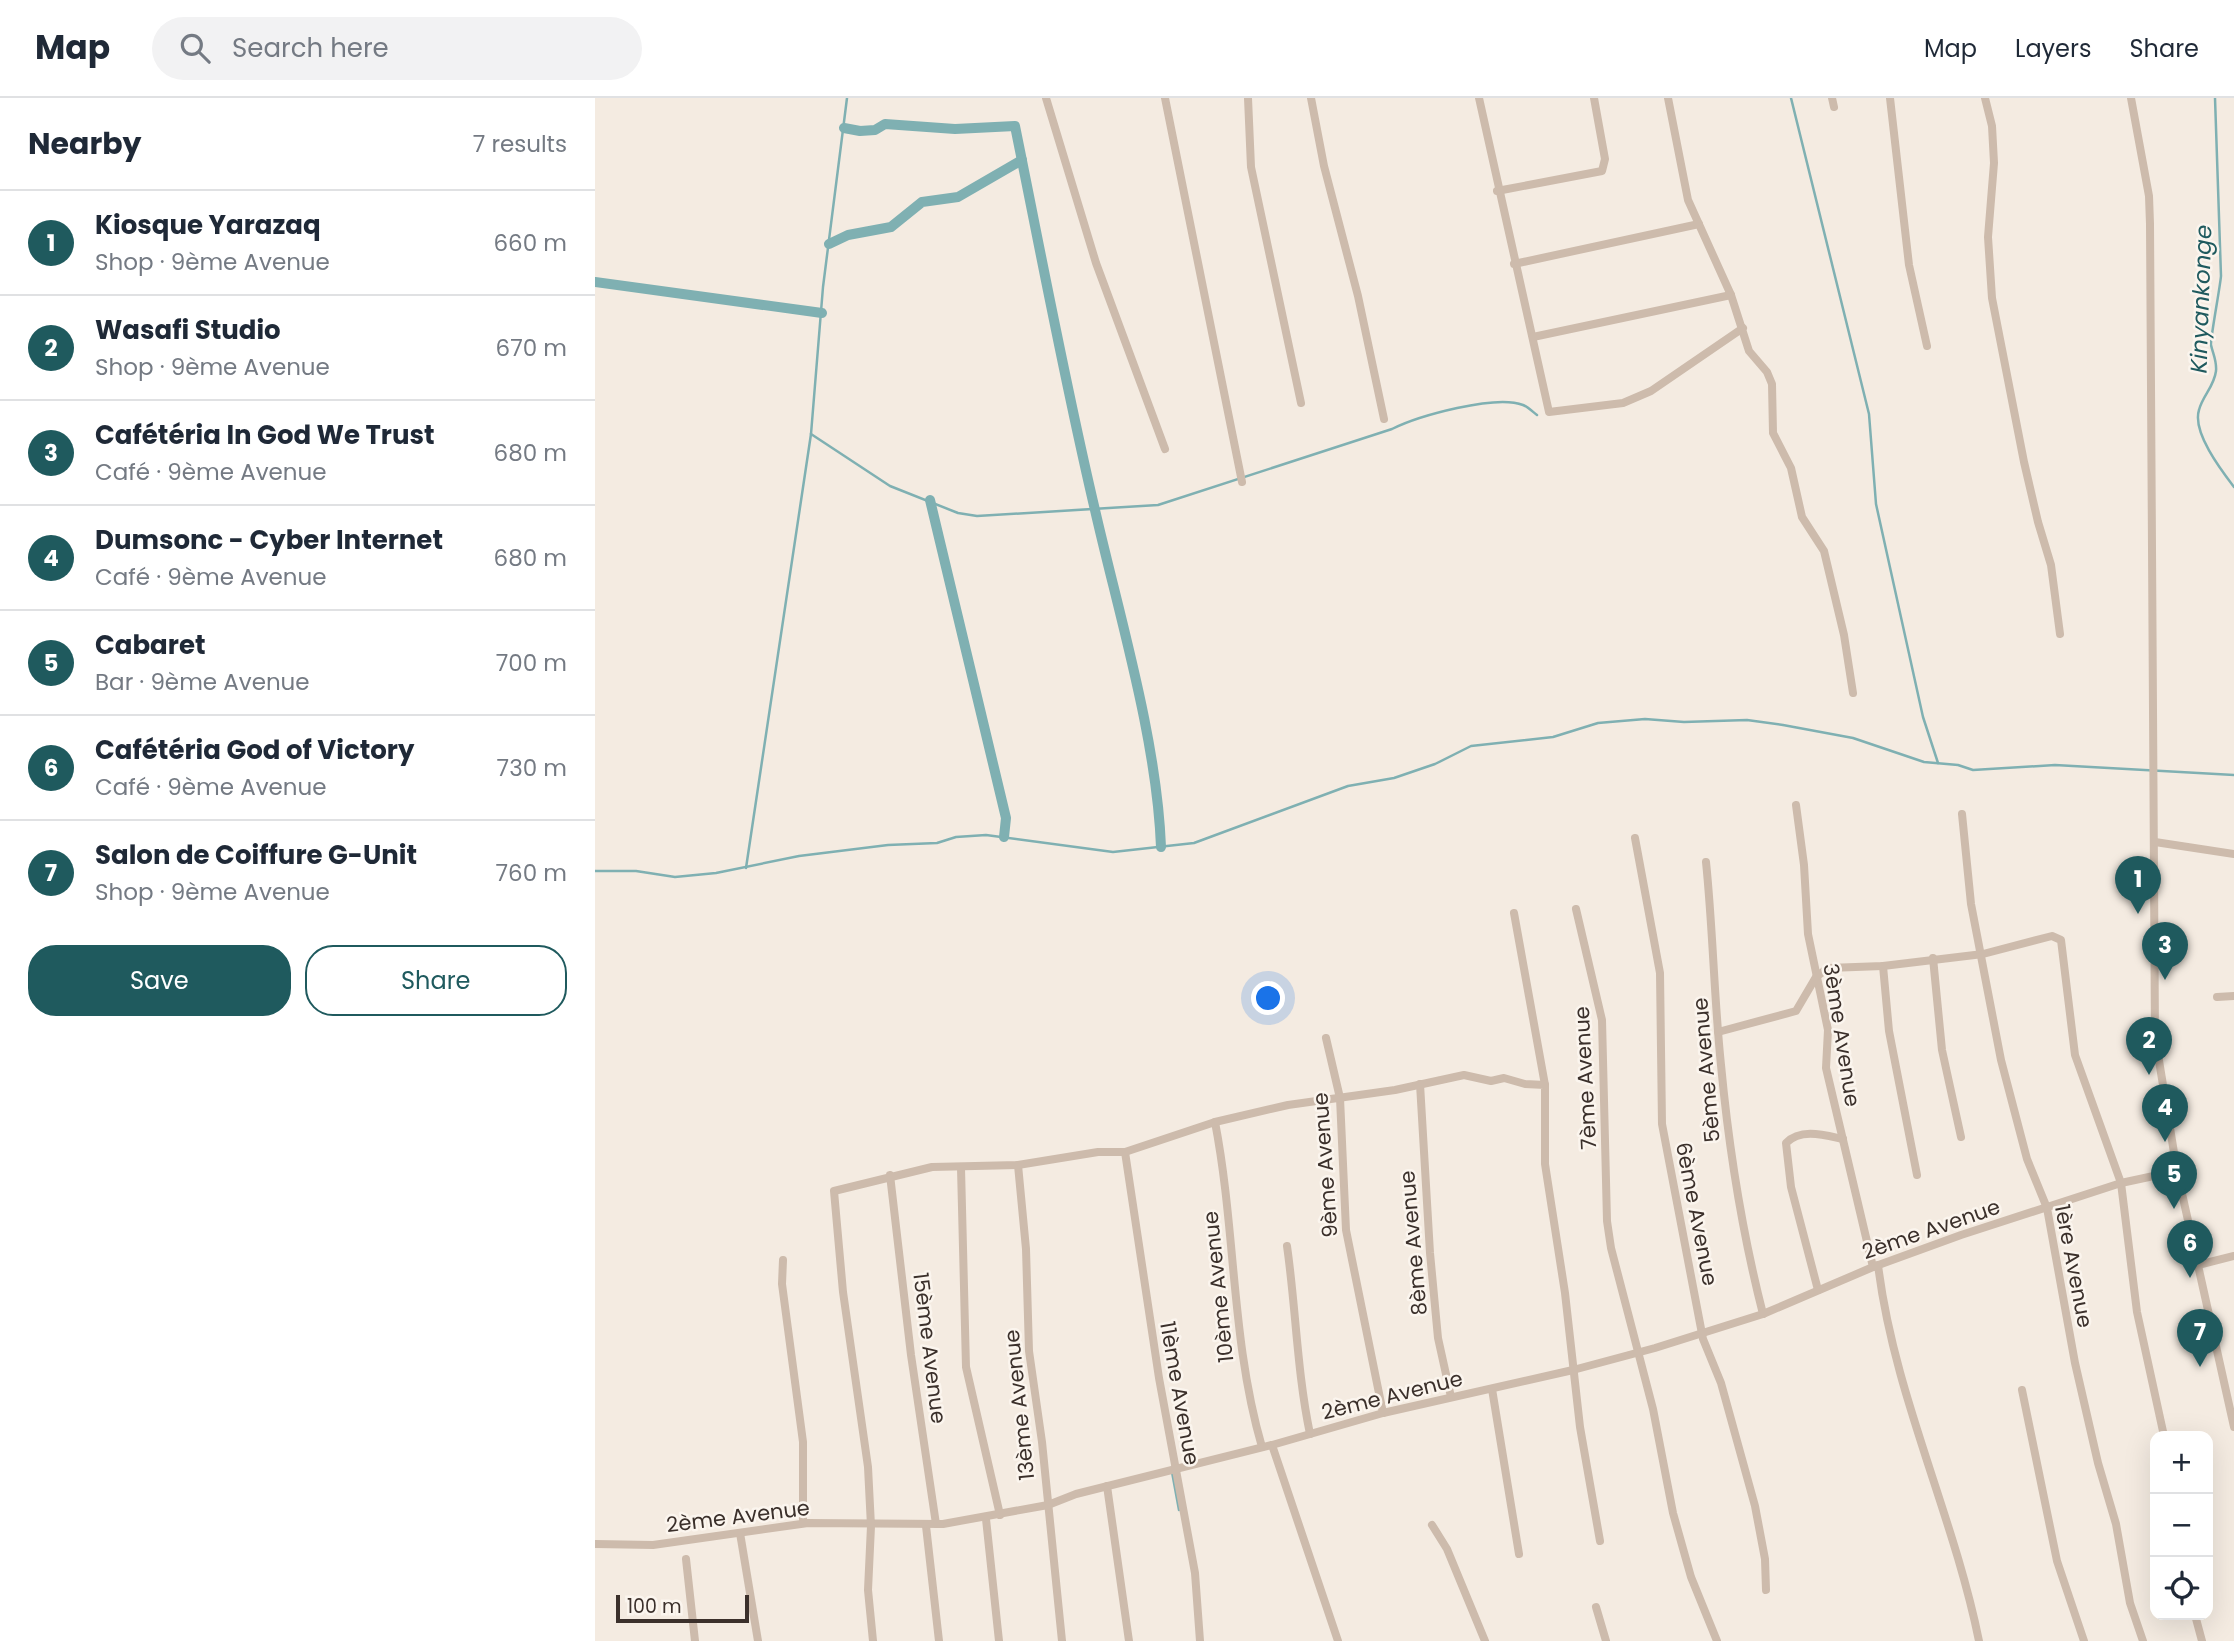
<!DOCTYPE html>
<meta charset="utf-8">
<style>
body{margin:0;font-family:Poppins,sans-serif;background:#f2f2f3;color:#1f2937}
.controls{position:absolute;right:21px;bottom:21px;display:grid;overflow:hidden;border-radius:14px;box-shadow:0 7px 28px #0002}
.controls button{width:63px;height:63px;display:grid;place-items:center;padding:0;border:0;border-bottom:2px solid #e0e1e3;background:#fff;color:#1f2937;font:35px sans-serif}
.scale{position:absolute;left:21px;bottom:18px;width:133px;box-sizing:border-box;padding-left:7px;border:4px solid #3b302b;border-top:0;font-size:19px;line-height:24px;white-space:nowrap;color:#3b302b;-webkit-text-stroke:5px #fbf5ee;paint-order:stroke}
.you{position:absolute;left:674px;top:901px;width:24px;height:24px;margin:-18px;border:5px solid #fff;border-radius:50%;background:#1a73e8;box-shadow:0 0 0 10px #1a73e833}
.badge{display:grid;place-items:center;width:46px;height:46px;border-radius:50%;background:#1f5a5e;color:#fff;font-size:23px;font-weight:700}
.pin{position:absolute;translate:-50% -58px;filter:drop-shadow(0 2px 4px #0008)}
.pin::after{content:'';position:absolute;top:37px;width:24px;height:21px;background:inherit;clip-path:polygon(0 0,100% 0,50% 100%)}
.list{margin:0;padding:0;list-style:none}
h2{display:flex;justify-content:space-between;align-items:center;height:91px;margin:0;padding:0 28px;font-size:30px}
h2 small{font-size:23px;font-weight:400;color:#747a83}
.list li{display:grid;grid-template-columns:46px 1fr auto;gap:21px;align-items:center;box-sizing:border-box;height:105px;padding:0 28px;border-top:2px solid #e0e1e3}
.list b{display:block;font-size:26px;white-space:nowrap}
.list p{margin:0;font-size:23px;white-space:nowrap;color:#747a83}
.list em{font-size:23px;font-style:normal;color:#747a83}
.actions{display:flex;gap:14px;padding:21px 28px}
.actions a{flex:1;padding:16px 0;border:2px solid #1f5a5e;border-radius:28px;text-align:center;font-size:24px;color:#1f5a5e}
.actions .main{background:#1f5a5e;color:#fff}
.icon{flex:none;width:38px;height:38px;fill:none;stroke:currentColor;stroke-width:2;stroke-linecap:round;stroke-linejoin:round}
.map{position:relative;flex:none;width:1639px;height:1543px;overflow:hidden}
header{display:flex;align-items:center;gap:42px;box-sizing:border-box;height:98px;padding:0 35px;background:#fff;border-bottom:2px solid #e0e1e3}
header strong{font-size:33px}
nav{display:flex;gap:38px;margin-inline-start:auto;font-size:24px}
.search{width:490px;height:63px;background:#f2f2f3;display:flex;align-items:center;gap:18px;box-sizing:border-box;padding:0 24px;border-radius:38px;color:#747a83;font-size:26px}
main{display:flex}
aside{flex:1;background:#fff}
.map>svg:first-child{display:block}
.lines{fill:none;stroke-linecap:round;stroke-linejoin:round}
.stream{stroke:#7fb0b2;stroke-width:2.5}
.canal{stroke:#7fb0b2;stroke-width:10}
.street{stroke:#cdbbac;stroke-width:8}
.labels{text-anchor:middle;dominant-baseline:central;stroke-width:5;stroke-linejoin:round;paint-order:stroke}
.street-label{font-size:21px;fill:#3b302b;stroke:#fbf5ee}
.water-label{font-size:23px;font-style:italic;fill:#1f5a5e;stroke:#fbf5ee}
</style>
<header>
<strong>Map</strong>
<div class="search"><svg class="icon" aria-label="search" viewBox="0 0 24 24"><circle cx="10" cy="10" r="6"/><path d="M15 15l6 6"/></svg>Search here</div>
<nav><a>Map</a><a>Layers</a><a>Share</a></nav>
</header>
<main>
<aside>
<h2>Nearby<small>7 results</small></h2>
<ul class="list">
<li><span class="badge">1</span><div><b>Kiosque Yarazaq</b><p>Shop · 9ème Avenue</p></div><em>660 m</em></li>
<li><span class="badge">2</span><div><b>Wasafi Studio</b><p>Shop · 9ème Avenue</p></div><em>670 m</em></li>
<li><span class="badge">3</span><div><b>Cafétéria In God We Trust</b><p>Café · 9ème Avenue</p></div><em>680 m</em></li>
<li><span class="badge">4</span><div><b>Dumsonc - Cyber Internet</b><p>Café · 9ème Avenue</p></div><em>680 m</em></li>
<li><span class="badge">5</span><div><b>Cabaret</b><p>Bar · 9ème Avenue</p></div><em>700 m</em></li>
<li><span class="badge">6</span><div><b>Cafétéria God of Victory</b><p>Café · 9ème Avenue</p></div><em>730 m</em></li>
<li><span class="badge">7</span><div><b>Salon de Coiffure G-Unit</b><p>Shop · 9ème Avenue</p></div><em>760 m</em></li>
</ul>
<div class="actions"><a class="main">Save</a><a>Share</a></div>
</aside>
<div class="map">
<svg width="1639" height="1543" viewBox="0 0 1639 1543">
<rect width="100%" height="100%" fill="#f4ebe1"/>
<g class="lines">
<g class="stream">
<polyline points="1196,0 1274,316 1281,406 1328,619 1343,665"/>
<path d="M 1620,0 L 1626,178 C 1625,190 1615,242 1616,247 C 1618,256 1622,263 1621,273 C 1619,289 1608,297 1604,312 C 1597,334 1626,372 1639,389"/>
<path d="M 216,336 L 295,388 L 363,415 L 382,418 L 563,407 L 797,331 C 823,318 901,296 928,307 C 933,309 938,314 942,317"/>
<polyline points="151,770 216,336 228,189 252,0"/>
<polyline points="0,773 41,773 80,779 121,775 204,758 293,747 342,745 361,739 391,737 518,754 599,745 753,688 799,680 840,666 876,648 958,639 1003,625 1050,621 1089,624 1152,622 1188,627 1258,640 1329,664 1363,667 1378,672 1460,667 1639,677"/>
<polyline points="577,1374 584,1412"/>
</g>
<g class="canal">
<path d="M 249,30 L 265,33 L 280,32 L 290,26 L 360,31 L 420,28 C 446,156 470,285 500,412 C 524,517 562,642 566,749"/>
<polyline points="234,146 253,137 296,129 327,104 363,99 427,62"/>
<polyline points="0,184 227,215"/>
<polyline points="335,402 411,720 409,739"/>
</g>
<g class="street">
<polyline points="451,0 501,165 570,351"/>
<polyline points="570,0 647,384"/>
<polyline points="653,0 656,69 706,305"/>
<polyline points="716,0 729,68 763,198 789,321"/>
<polyline points="884,0 954,314 1028,305 1056,293 1148,230"/>
<polyline points="1073,0 1093,102 1136,197 1154,253 1172,274 1177,286 1178,335 1196,370 1207,419 1229,453 1249,537 1258,595"/>
<polyline points="1237,0 1239,9"/>
<polyline points="1295,0 1314,167 1332,248"/>
<polyline points="1390,0 1397,28 1399,65 1393,139 1397,200 1429,364 1443,424 1456,467 1465,536"/>
<polyline points="1536,0 1554,98 1555,126 1560,938 1582,1073 1639,1329"/>
<polyline points="902,93 1007,73 1010,61 999,0"/>
<polyline points="919,166 1104,126"/>
<polyline points="938,239 1136,197"/>
<polyline points="1201,707 1209,767 1213,836 1233,932 1231,970 1278,1169"/>
<polyline points="1367,716 1376,806 1406,962 1432,1061 1452,1110 1480,1265 1503,1365 1521,1426 1535,1505 1548,1543"/>
<polyline points="1040,740 1065,875 1067,1026 1108,1241 1126,1285 1160,1408 1170,1461 1171,1492"/>
<polyline points="1560,744 1639,756"/>
<path d="M 1111,764 C 1118,832 1119,900 1126,967 C 1134,1052 1147,1134 1168,1216"/>
<polyline points="981,811 1007,922 1012,1123 1016,1150 1058,1311 1078,1415 1096,1479 1122,1543"/>
<polyline points="919,815 950,987"/>
<polyline points="1338,860 1347,952 1366,1039"/>
<polyline points="1288,868 1294,933 1322,1077"/>
<polyline points="1622,899 1639,898"/>
<polyline points="1123,934 1201,913 1221,879 1233,870 1288,868 1388,856 1457,838 1466,842 1480,957 1526,1085 1542,1214 1569,1338"/>
<polyline points="731,940 745,1000 751,1132 788,1315"/>
<polyline points="825,986 835,1155 843,1240 856,1299"/>
<path d="M 620,1024 C 641,1133 636,1243 667,1349"/>
<polyline points="530,1054 564,1280 600,1475 605,1543"/>
<polyline points="423,1067 431,1151 434,1253 447,1344 467,1543"/>
<polyline points="366,1070 371,1269 405,1417"/>
<polyline points="295,1077 316,1257 341,1426"/>
<path d="M 692,1148 C 701,1211 702,1274 715,1336"/>
<polyline points="188,1162 187,1186 208,1344 208,1425"/>
<path d="M 1283,1167 C 1299,1297 1358,1415 1384,1543"/>
<polyline points="1603,1167 1639,1158"/>
<path d="M 1223,1192 L 1196,1089 L 1191,1045 C 1206,1030 1229,1037 1248,1041"/>
<polyline points="897,1291 924,1456"/>
<polyline points="1427,1292 1462,1463 1489,1543"/>
<polyline points="677,1347 743,1543"/>
<polyline points="512,1388 534,1543"/>
<polyline points="391,1421 404,1543"/>
<polyline points="837,1427 852,1451 890,1543"/>
<polyline points="331,1428 344,1543"/>
<polyline points="145,1435 163,1543"/>
<polyline points="0,1446 58,1447 213,1425 348,1426 453,1407 481,1396 677,1347 788,1315 978,1272 1060,1250 1168,1216 1278,1169 1366,1137 1526,1085 1582,1073"/>
<polyline points="91,1461 100,1543"/>
<polyline points="1001,1509 1011,1543"/>
<polyline points="1600,1517 1607,1543"/>
<polyline points="278,1543 273,1492 276,1428 273,1369 248,1194 239,1093 337,1069 423,1067 503,1054 530,1054 620,1024 693,1007 800,992 869,977 896,983 909,980 930,986 950,987 950,1066 970,1195 985,1329 1005,1443"/>
</g>
</g>
<g class="labels">
<g class="street-label">
<text transform="translate(1247 937) rotate(81)">3ème Avenue</text>
<text transform="translate(1111 972) rotate(-95)">5ème Avenue</text>
<text transform="translate(990 980) rotate(-93)">7ème Avenue</text>
<text transform="translate(730 1067) rotate(-94)">9ème Avenue</text>
<text transform="translate(1102 1116) rotate(79)">6ème Avenue</text>
<text transform="translate(1336 1131) rotate(-19)">2ème Avenue</text>
<text transform="translate(818 1145) rotate(-95)">8ème Avenue</text>
<text transform="translate(1479 1168) rotate(79)">1ère Avenue</text>
<text transform="translate(623 1189) rotate(-96)">10ème Avenue</text>
<text transform="translate(335 1250) rotate(83)">15ème Avenue</text>
<text transform="translate(585 1295) rotate(80)">11ème Avenue</text>
<text transform="translate(797 1297) rotate(-14)">2ème Avenue</text>
<text transform="translate(424 1307) rotate(-96)">13ème Avenue</text>
<text transform="translate(143 1418) rotate(-7)">2ème Avenue</text>
</g>
<g class="water-label">
<text transform="translate(1606 201) rotate(-88)">Kinyankonge</text>
</g>
</g>
</svg>
<div class="controls">
<button>+</button>
<button>−</button>
<button><svg class="icon" aria-label="locate" viewBox="0 0 24 24"><circle cx="12" cy="12" r="6"/><path d="M12 2v4M12 18v4M2 12h4M18 12h4"/></svg></button>
</div>
<div class="scale">100 m</div>
<div class="you"></div>
<div class="pin badge" style="left:1543px;top:816px">1</div>
<div class="pin badge" style="left:1554px;top:977px">2</div>
<div class="pin badge" style="left:1570px;top:882px">3</div>
<div class="pin badge" style="left:1570px;top:1044px">4</div>
<div class="pin badge" style="left:1579px;top:1111px">5</div>
<div class="pin badge" style="left:1595px;top:1180px">6</div>
<div class="pin badge" style="left:1605px;top:1269px">7</div>
</div>
</main>
